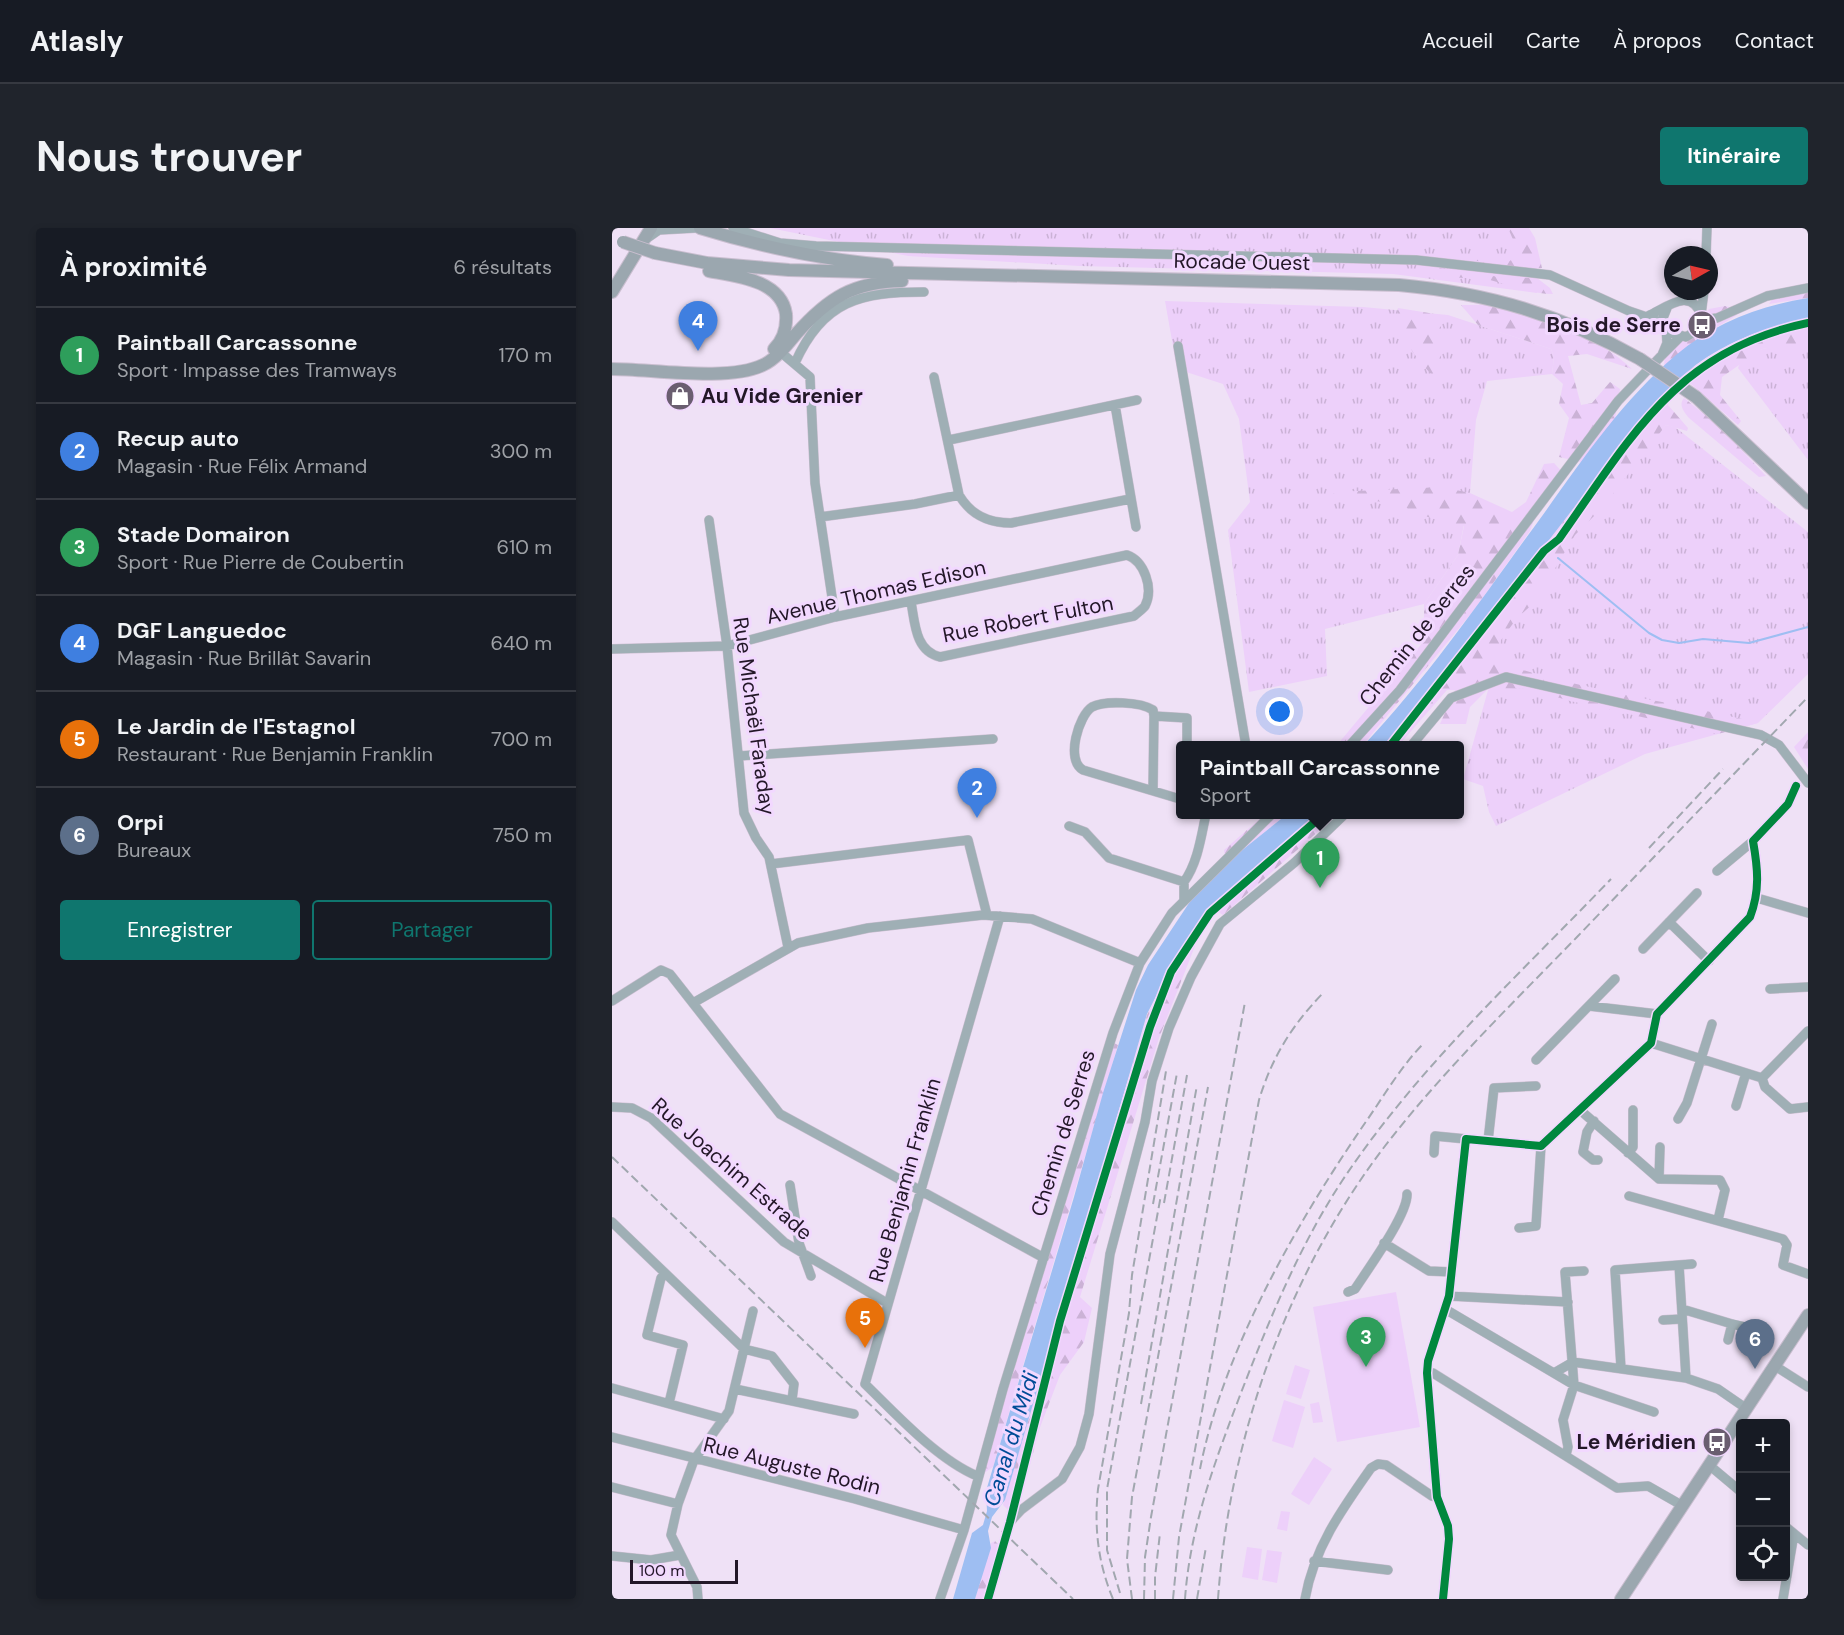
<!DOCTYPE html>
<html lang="fr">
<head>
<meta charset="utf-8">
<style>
	:root { --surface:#171b24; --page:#20242c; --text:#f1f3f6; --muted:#9ea1a6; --line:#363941; --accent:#0f766e }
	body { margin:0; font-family:"DM Sans",sans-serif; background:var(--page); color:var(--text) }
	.controls { position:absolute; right:18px; bottom:18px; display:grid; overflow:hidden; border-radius:6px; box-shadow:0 3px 9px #0003 }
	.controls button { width:54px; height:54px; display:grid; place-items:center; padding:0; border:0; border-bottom:2px solid var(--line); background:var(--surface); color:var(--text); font:30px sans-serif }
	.compass { position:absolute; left:1052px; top:18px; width:54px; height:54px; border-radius:50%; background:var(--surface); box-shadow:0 3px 9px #0003; rotate:82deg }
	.scale { position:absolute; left:18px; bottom:15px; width:108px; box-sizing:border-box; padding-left:6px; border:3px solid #231728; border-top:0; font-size:16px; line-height:21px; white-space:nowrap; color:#231728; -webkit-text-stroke:4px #f2d8ff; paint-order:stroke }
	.you { position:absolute; left:668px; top:484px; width:21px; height:21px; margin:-15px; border:4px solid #fff; border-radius:50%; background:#1a73e8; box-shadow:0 0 0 9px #1a73e833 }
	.badge { display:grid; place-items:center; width:39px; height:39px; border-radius:50%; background:var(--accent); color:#fff; font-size:20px; font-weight:700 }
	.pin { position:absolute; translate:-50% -50px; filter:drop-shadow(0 2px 3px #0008) }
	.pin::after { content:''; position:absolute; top:32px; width:21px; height:18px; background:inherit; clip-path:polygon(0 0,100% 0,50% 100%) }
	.popup { position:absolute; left:564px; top:513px; width:288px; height:78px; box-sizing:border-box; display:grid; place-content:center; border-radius:6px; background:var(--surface); filter:drop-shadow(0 2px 4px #0005); font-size:20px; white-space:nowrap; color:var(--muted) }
	.popup b { font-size:22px; color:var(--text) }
	.popup::after { content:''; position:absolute; left:50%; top:100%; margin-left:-12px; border:12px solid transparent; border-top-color:var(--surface) }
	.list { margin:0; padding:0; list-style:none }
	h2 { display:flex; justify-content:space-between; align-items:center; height:78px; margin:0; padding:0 24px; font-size:26px }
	h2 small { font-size:20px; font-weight:400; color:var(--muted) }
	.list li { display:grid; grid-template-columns:39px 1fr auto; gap:18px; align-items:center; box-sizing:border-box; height:96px; padding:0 24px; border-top:2px solid var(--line) }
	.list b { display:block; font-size:22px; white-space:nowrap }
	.list p { margin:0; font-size:20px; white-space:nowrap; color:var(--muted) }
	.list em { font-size:20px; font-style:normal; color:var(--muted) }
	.actions { display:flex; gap:12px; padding:18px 24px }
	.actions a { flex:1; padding:14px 0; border:2px solid var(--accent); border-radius:6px; text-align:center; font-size:21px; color:var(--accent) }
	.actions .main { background:var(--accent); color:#fff }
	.icon { flex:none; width:33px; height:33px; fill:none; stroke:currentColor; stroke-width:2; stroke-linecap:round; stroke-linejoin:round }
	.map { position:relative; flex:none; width:1196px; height:1371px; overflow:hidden; border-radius:6px }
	header { display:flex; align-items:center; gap:36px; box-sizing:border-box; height:84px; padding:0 30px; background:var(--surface); border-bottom:2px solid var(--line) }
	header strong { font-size:28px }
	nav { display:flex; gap:33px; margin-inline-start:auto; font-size:21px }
	.intro { display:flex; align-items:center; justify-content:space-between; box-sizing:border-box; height:144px; padding:0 36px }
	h1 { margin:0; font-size:42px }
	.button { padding:15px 27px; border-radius:6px; background:var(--accent); color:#fff; font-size:21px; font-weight:700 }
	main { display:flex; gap:36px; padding:0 36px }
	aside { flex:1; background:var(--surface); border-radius:6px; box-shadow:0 3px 9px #0003 }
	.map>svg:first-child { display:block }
	.grass { fill:url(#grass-tufts) }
	.forest { fill:url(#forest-firs) }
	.green { fill:#edd0fa }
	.water { fill:#9ebef2 }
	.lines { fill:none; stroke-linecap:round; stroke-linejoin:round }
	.stream { stroke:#9ebef2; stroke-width:2 }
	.minor-casing { stroke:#c9becf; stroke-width:10 }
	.major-casing { stroke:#c9becf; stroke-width:14 }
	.minor { stroke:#9fafb5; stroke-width:9 }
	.major { stroke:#9ba7af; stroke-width:12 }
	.rail { stroke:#a1a7af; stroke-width:2; stroke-dasharray:9 4.5; stroke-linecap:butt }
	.major-bridge-casing { stroke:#c9becf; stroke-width:14; stroke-linecap:butt }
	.major-bridge { stroke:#9ba7af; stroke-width:12 }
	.cycleway-casing { stroke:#f2d8ff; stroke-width:11 }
	.cycleway { stroke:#00873e; stroke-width:8 }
	.labels { text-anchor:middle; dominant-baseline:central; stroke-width:6; stroke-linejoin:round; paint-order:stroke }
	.street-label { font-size:21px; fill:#231728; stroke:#f2d8ff }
	.poi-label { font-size:21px; font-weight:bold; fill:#231728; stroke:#f2d8ff; text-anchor:end }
	.water-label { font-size:22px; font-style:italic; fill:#004c97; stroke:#f2d8ff }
</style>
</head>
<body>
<header>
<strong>Atlasly</strong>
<nav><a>Accueil</a><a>Carte</a><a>À propos</a><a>Contact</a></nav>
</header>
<div class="intro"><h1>Nous trouver</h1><a class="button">Itinéraire</a></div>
<main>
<aside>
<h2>À proximité<small>6 résultats</small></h2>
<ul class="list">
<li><span class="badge" style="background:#2e9e5b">1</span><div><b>Paintball Carcassonne</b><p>Sport · Impasse des Tramways</p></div><em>170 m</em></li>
<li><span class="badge" style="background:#3f7fe0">2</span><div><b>Recup auto</b><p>Magasin · Rue Félix Armand</p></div><em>300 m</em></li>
<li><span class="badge" style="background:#2e9e5b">3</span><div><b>Stade Domairon</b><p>Sport · Rue Pierre de Coubertin</p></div><em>610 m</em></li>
<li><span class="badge" style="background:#3f7fe0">4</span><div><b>DGF Languedoc</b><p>Magasin · Rue Brillât Savarin</p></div><em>640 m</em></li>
<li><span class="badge" style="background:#e8710a">5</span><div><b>Le Jardin de l'Estagnol</b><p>Restaurant · Rue Benjamin Franklin</p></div><em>700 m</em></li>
<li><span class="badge" style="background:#5c6f8a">6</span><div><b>Orpi</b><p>Bureaux</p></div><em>750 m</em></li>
</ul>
<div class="actions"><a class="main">Enregistrer</a><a>Partager</a></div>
</aside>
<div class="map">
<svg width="1196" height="1371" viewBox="0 0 1196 1371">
	<defs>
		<pattern id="grass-tufts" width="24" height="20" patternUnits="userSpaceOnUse" patternTransform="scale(1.5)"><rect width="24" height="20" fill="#edd0fa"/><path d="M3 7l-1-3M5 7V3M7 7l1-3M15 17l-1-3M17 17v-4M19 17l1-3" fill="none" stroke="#cbb2d6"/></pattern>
		<pattern id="forest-firs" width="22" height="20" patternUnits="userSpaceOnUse" patternTransform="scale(1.5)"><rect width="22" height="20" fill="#edd0fa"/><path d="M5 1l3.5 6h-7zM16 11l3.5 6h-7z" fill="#cbb2d6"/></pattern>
	</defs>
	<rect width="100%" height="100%" fill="#efe1f6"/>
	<!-- grass -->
	<path class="grass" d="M158,0h750l17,37v28l-144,-19 -313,-8 -172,-10z
		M553,73l198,6 85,8 103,34 3,8 -2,17 -65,7 -11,39 -6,73 -12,62 -34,49 -99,25 2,47 -78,16 -21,-162 22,-28 -11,-83 -16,-35 -46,-15z
		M1196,109v123l-70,-92 2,-5 19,-13z
		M1054,197l9,2 133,105v142l-50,49 -113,31 -149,72 -7,-14 -6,-26 -20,-7 27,-96 -4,-29 86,-116z"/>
	<!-- forest -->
	<path class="forest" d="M896,0h21l6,10 7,30c-32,4 -58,-10 -89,-9l3,-3 54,5 8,-10z
		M815,38l72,11 38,1 13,10 3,6c-22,0 -42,-9 -63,-14 -19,-4 -49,2 -63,-14z
		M1196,62v8l-39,6 6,-9z
		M849,77c11,0 22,-1 33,1 42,6 108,33 138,63l-45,-15 -19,2 13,49 11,-2 18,-21 10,7 -5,30 -34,43 -22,-5 10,-39 -10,-14 4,-20 -11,-10 2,-17 -3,-8 -73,-24z
		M1113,78l9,2 3,7 -36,22 -37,29 1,-11 15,-14 9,-3 20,-29z
		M786,80l31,5 12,14v55c-19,-13 -47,-51 -43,-74z
		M1196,90v24l-46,7 -40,28 -2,18 21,26 -3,4 -53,-46v-6c38,-28 78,-44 123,-55z
		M1052,166l5,4 -1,7 20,23 -1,3 -21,-6 -64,83 -27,27 -40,67 -18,16 -16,22 -3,22c84,29 174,39 260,61l-40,11 -148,-33 -40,-12 -41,-1 -19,19 -4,17h-26l15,-34h-8l-48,55 -14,1 121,-150 150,-195z
		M1072,170l34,27 48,51 -7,1 -70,-59c-5,-6 -11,-13 -5,-20z
		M942,235l10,11 -25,32 -9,25 -56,79 -111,135h-26l87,-104v-37l34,-49 6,-29 -36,-9 -30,-13 -53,-7 -21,8 11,-13 107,-5 28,6 42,19 14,-10 18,-38z
		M1196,504v37l-14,-22z
		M652,587h22l-60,48 -2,-13z
		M705,587h20l-114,100 -6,-4 -2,-8z
		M574,713l9,5 -36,92 -79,259 12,11 -8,34 -24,33 -21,55 -18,70 -12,11 -6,-6 144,-490z
		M502,815l4,2 -125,422 -12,8z
		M383,1313l5,5 -18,53h-7l16,-56z"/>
	<!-- green -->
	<path class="green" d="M784,1064l24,135 -83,15 -24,-135z
		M683,1137l15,5 -9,29 -15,-5z
		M672,1172l21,7 -12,41 -21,-7z
		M707,1174l4,20 -10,1 -3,-19z
		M702,1229l18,12 -23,36 -18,-11z
		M669,1283l9,1 -3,19 -10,-2z
		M635,1319l15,2 -4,31 -16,-3z
		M655,1322l15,2 -5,31 -15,-3z"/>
	<!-- water -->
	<path class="water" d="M1196,70v20c-43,10 -88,25 -122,55 -10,9 -19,19 -30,28l-150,195 -121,149 -22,1c68,-72 124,-155 182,-234 39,-55 79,-113 131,-157 38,-32 84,-49 132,-57z
		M674,587h31l-105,91 -33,45 -32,63 -142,486 -13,17 -4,14 3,17 -16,51h-22l19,-66 11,-8 4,-14 -1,-20 88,-294 29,-104 33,-103 12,-25 47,-71 31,-31z"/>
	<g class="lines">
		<!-- stream -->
		<path class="stream" d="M946,330l91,75 13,7 17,3 24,-4 46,4 59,-16"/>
		<!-- minor casing -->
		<g class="minor-casing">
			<path id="minor" d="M121,0l47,15 36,3 600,14 134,15 79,36 35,12
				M34,11l13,-9 37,-2
				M1094,27l1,-27
				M1075,72l8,-9
				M1089,87l3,-24
				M1036,88c18,-8 43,-30 53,-1l-5,16 -10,6 -16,-5 -7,-14 4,-10
				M1089,92l16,-2 50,-22 41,-8
				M1054,100l1,15 -5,12 18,-18
				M566,118l68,400
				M171,121l1,6 26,22 5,106 20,134
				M183,135c28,-63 66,-71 129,-71
				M322,149l25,118c12,20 29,28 52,28l119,-24
				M503,177l21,122
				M337,212l188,-40
				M208,289l95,-13 44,-9
				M97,292l18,126 17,167 12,25 13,19 19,90
				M0,421l115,-3 108,-29 292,-62c17,6 27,33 18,51 -2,3 -8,7 -11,10l-194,41c-25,-6 -25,-34 -29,-55
				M542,488l-1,-6c-12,-8 -48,-10 -61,-3 -13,8 -27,53 -9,63l97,29
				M737,518l51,-56 218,-289 44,-46
				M799,518l40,-48 55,-21 255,58 18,10 29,38
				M127,528l254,-17
				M541,561l1,-73 33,2v28
				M457,598l16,6 24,26 75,24v17
				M159,636l197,-24 19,75
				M1105,643l36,-30
				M572,654c14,-20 17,-45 22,-68
				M1145,670l51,15
				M1057,694l40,39
				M1031,721l54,-56
				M1158,761l38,-2
				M0,773l49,-31 9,4 110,140 264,144
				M81,775l105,-60 70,-15 115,-13 49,4 108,44
				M977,778l68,8
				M1039,815l111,35 46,-47
				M924,832l79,-81
				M1150,850l3,9 25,22 18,-2
				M1124,878l10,-33
				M0,879l20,1 19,10 133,124 103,61
				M968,882l79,69 61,1 5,10 -7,30
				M1066,891l9,-16 25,-79
				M982,893l-7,11 -4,20 10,8h5
				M876,913l6,-53 42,-2
				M822,925l1,-17 31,3
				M1016,925l5,-6v-37
				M1047,951l1,-32
				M178,957l9,58 12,33
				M1017,968l154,43 4,6 -4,20 25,9
				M0,994l132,127 28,7 22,28 -2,16
				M907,1000l17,-2 5,-80
				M772,1015l45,28 23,1
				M1067,1037l13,-1
				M53,1045l-4,5 -14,57 36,10 -14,58
				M736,1064l7,-3c13,-20 53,-75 52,-95
				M837,1068l119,6
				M833,1081l129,76 80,27
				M1070,1081l50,15 -4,16
				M1051,1092l19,-1
				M1120,1096l13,3
				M1163,1138l33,21
				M1009,1140l-6,-98 64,-5 7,113
				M815,1145h6l184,115 31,-2 35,20
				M942,1145l19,-11 113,16 32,11 29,20
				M0,1160l112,31
				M123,1161l119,25
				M0,1209l243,62 109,31
				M954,1227l2,-8 -5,-27 11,-35 -9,-113 19,-1
				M1097,1237l31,26
				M365,1248c-40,-17 -80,-61 -112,-92l135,-468
				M0,1259l66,17
				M1174,1299l22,18
				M0,1328l39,4 29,-5
				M702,1333l74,9
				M86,1371l-1,-12 -26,-52 7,-31 16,-44 35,-49 24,-100
				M328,1371l24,-69 39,-141 110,-356 27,-70 32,-50 100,-99
				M376,1371l22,-77 11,-12 41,-31 18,-32 9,-33 21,-160 35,-132 7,-41 17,-53 22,-51 29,-53 74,-61 51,-49
				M693,1371c9,-51 37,-90 66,-131l7,-4 8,1 46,31 5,1
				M831,1371l6,-60 -1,-13 -11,-29 -10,-124 1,-12 21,-65 17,-157 75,7 110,-103 6,-29 93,-97c10,-26 8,-48 3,-76l35,-37 8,-18
				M1171,1371l11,-65"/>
		</g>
		<!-- major casing -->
		<g class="major-casing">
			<path id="major" d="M88,0c62,19 123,32 187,37
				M43,25l52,10 82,7 610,15c89,8 163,30 241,74
				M97,43c27,5 72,9 77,43 1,14 -2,25 -12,35
				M0,64l39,-64
				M0,141c39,0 116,13 151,-4 13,-6 24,-20 33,-31 32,-36 57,-52 106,-53
				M1084,169l112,106
				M1009,1371l187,-284"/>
		</g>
		<!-- minor -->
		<use href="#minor" class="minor"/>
		<!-- major -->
		<use href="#major" class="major"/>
		<!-- rail -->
		<path class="rail" d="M1037,620l74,-79
			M0,929l461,442
			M552,975l23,-128
			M541,976l24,-131
			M529,1176l56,-319
			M588,1241c23,-118 97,-247 165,-346 19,-27 36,-57 59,-80
			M508,1365l-13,-43v-61l54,-294
			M501,1371c-15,-36 -19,-71 -15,-110l31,-176 3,-38 34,-204
			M520,1371l-5,-40 5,-62 76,-410
			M532,1371l1,-42 6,-40 94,-515
			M543,1371v-22l5,-44
			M561,1371l6,-62 80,-437c13,-43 33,-75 65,-108
			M573,1371c5,-71 29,-135 54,-201 29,-75 59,-150 103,-217 75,-113 176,-205 269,-302
			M585,1371l9,-52
			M606,1371c11,-160 69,-325 167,-453 58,-75 126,-141 192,-209 77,-80 154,-160 231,-240"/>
		<!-- major-bridge casing -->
		<g class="major-bridge-casing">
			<path id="major-bridge" d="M11,14l32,11
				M1028,131l56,38"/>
		</g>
		<!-- major-bridge -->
		<use href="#major-bridge" class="major-bridge"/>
		<!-- cycleway casing -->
		<g class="cycleway-casing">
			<path id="cycleway" d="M778,518l154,-195 15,-12c72,-102 118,-189 249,-216
				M376,1371l22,-77 50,-201 90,-294 21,-55 39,-59 114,-99
				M831,1371l6,-60 -1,-13 -11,-29 -10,-124 1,-12 21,-65 17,-157 75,7 110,-103 6,-29 93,-97c10,-26 8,-48 3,-76l35,-37 8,-18"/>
		</g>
		<!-- cycleway -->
		<use href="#cycleway" class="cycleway"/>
	</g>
	<!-- icons -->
	<defs>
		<g id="bus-disc" transform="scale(1.5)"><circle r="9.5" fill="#6a5e70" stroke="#f2d8ff"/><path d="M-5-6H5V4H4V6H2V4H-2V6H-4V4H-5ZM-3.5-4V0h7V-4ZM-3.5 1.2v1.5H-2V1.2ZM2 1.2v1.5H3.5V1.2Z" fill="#fff"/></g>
		<g id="shop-disc" transform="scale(1.5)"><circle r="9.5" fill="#6a5e70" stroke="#f2d8ff"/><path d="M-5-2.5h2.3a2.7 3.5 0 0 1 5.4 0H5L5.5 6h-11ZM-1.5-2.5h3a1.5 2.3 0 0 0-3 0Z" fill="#fff"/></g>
	</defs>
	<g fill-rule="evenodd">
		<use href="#bus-disc" x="1090" y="97"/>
		<use href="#shop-disc" x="68" y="168"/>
		<use href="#bus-disc" x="1105" y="1214"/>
	</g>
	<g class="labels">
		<!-- street labels -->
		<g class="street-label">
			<text transform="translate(630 34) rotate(1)">Rocade Ouest</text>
			<text transform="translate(264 364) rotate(-13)">Avenue Thomas Edison</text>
			<text transform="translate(416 391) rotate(-11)">Rue Robert Fulton</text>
			<text transform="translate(805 407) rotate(-52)">Chemin de Serres</text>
			<text transform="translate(142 488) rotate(82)">Rue Michaël Faraday</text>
			<text transform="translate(451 905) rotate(-73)">Chemin de Serres</text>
			<text transform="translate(120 941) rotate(41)">Rue Joachim Estrade</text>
			<text transform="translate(293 952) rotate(-74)">Rue Benjamin Franklin</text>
			<text transform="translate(180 1238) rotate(14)">Rue Auguste Rodin</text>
		</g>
		<!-- poi labels -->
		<g class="poi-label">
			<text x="1069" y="97">Bois de Serre</text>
			<text x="89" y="168" text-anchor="start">Au Vide Grenier</text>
			<text x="1084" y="1214">Le Méridien</text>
		</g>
		<!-- water labels -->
		<g class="water-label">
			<text transform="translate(399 1211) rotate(-73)">Canal du Midi</text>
		</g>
	</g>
</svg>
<div class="controls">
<button>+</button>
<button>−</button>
<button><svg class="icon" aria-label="locate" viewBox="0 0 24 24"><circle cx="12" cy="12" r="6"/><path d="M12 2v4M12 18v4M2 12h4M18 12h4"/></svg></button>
</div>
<svg class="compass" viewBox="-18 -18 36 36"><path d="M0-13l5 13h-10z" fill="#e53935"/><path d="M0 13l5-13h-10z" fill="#9ea1a6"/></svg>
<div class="scale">100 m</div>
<div class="you"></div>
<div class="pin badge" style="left:708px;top:660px;background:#2e9e5b">1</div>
<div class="popup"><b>Paintball Carcassonne</b>Sport</div>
<div class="pin badge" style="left:365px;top:590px;background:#3f7fe0">2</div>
<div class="pin badge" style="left:754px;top:1139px;background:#2e9e5b">3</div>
<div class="pin badge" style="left:86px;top:123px;background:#3f7fe0">4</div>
<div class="pin badge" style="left:253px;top:1120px;background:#e8710a">5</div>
<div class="pin badge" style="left:1143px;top:1141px;background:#5c6f8a">6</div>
</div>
</main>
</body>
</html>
